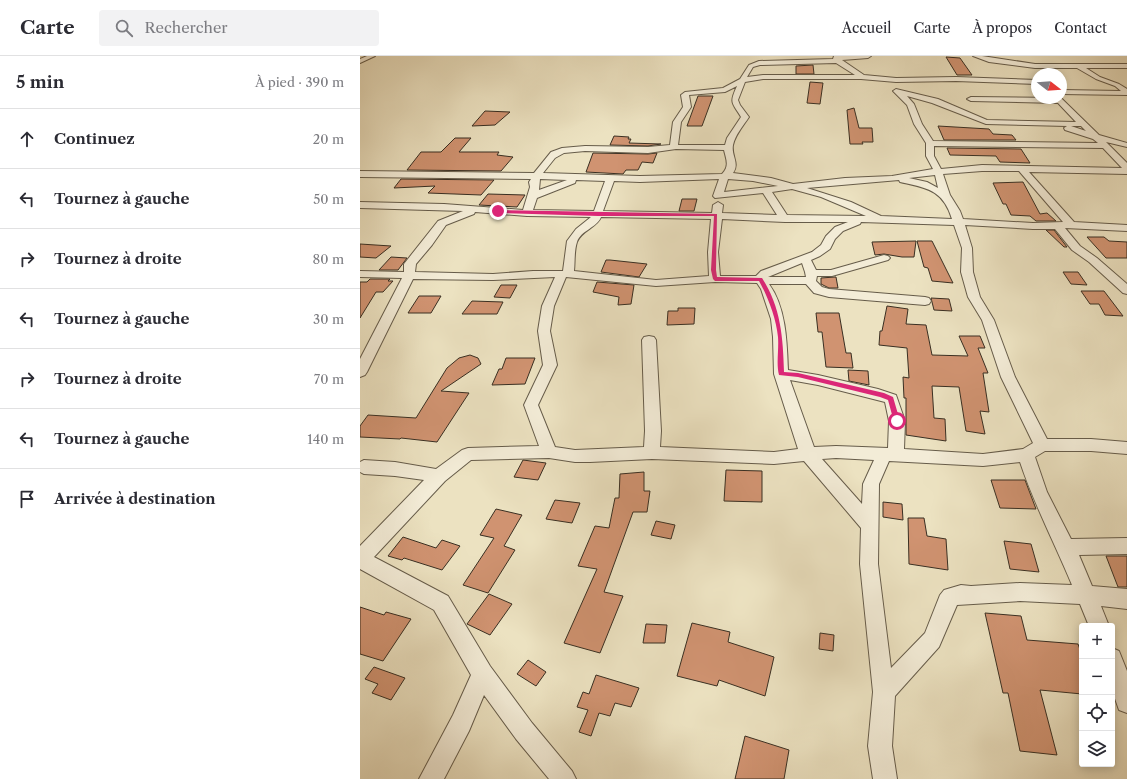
<!DOCTYPE html>
<html lang="fr">
<head>
<meta charset="utf-8">
<style>
	:root { --surface:#fff; --page:#f2f2f3; --text:#2b2b33; --muted:#7c7c81; --line:#e1e1e2 }
	body { margin:0; font-family:"Libre Caslon Text",serif; background:var(--page); color:var(--text) }
	.controls { position:absolute; right:12px; bottom:12px; display:grid; overflow:hidden; border-radius:4px; box-shadow:0 2px 10px #0003 }
	.controls button { width:36px; height:36px; display:grid; place-items:center; padding:0; border:0; border-bottom:1px solid var(--line); background:var(--surface); color:var(--text); font:20px sans-serif }
	.compass { position:absolute; left:671px; top:12px; width:36px; height:36px; border-radius:50%; background:var(--surface); box-shadow:0 2px 10px #0003; rotate:107deg }
	.stop { position:absolute; width:12px; height:12px; margin:-9px; border:3px solid #db2777; border-radius:50%; background:#fff }
	.stop.end { background:#db2777; border-color:#fff; box-shadow:0 1px 4px #0008 }
	.list { margin:0; padding:0; list-style:none }
	h2 { display:flex; justify-content:space-between; align-items:center; height:52px; margin:0; padding:0 16px; font-size:17px }
	h2 small { font-size:13px; font-weight:400; color:var(--muted) }
	.list li { display:grid; grid-template-columns:26px 1fr auto; gap:12px; align-items:center; box-sizing:border-box; height:60px; padding:0 16px; border-top:1px solid var(--line) }
	.list b { display:block; font-size:15px; white-space:nowrap }
	.list em { font-size:13px; font-style:normal; color:var(--muted) }
	.icon { flex:none; width:22px; height:22px; fill:none; stroke:currentColor; stroke-width:2; stroke-linecap:round; stroke-linejoin:round }
	.map { position:relative; flex:none; width:767px; height:723px; overflow:hidden }
	header { display:flex; align-items:center; gap:24px; box-sizing:border-box; height:56px; padding:0 20px; background:var(--surface); border-bottom:1px solid var(--line) }
	header strong { font-size:19px }
	nav { display:flex; gap:22px; margin-inline-start:auto; font-size:14px }
	.search { width:280px; height:36px; background:var(--page); display:flex; align-items:center; gap:10px; box-sizing:border-box; padding:0 14px; border-radius:4px; color:var(--muted); font-size:15px }
	main { display:flex }
	aside { flex:1; background:var(--surface) }
	.map>svg:first-child { display:block }
	.building { fill:#d09371; stroke:#392f22 }
	.lines { fill:none; stroke-linecap:round; stroke-linejoin:round }
	.minor-casing { stroke:#665c4a; stroke-width:2 }
	.minor { fill:#f3ecd7; fill-rule:evenodd }
	.route { fill:#db2777 }
</style>
</head>
<body>
<header>
<strong>Carte</strong>
<div class="search"><svg class="icon" aria-label="search" viewBox="0 0 24 24"><circle cx="10" cy="10" r="6"/><path d="M15 15l6 6"/></svg>Rechercher</div>
<nav><a>Accueil</a><a>Carte</a><a>À propos</a><a>Contact</a></nav>
</header>
<main>
<aside>
<h2>5 min<small>À pied · 390 m</small></h2>
<ul class="list">
<li><svg class="icon" aria-label="ahead" viewBox="0 0 24 24"><path d="M12 20V5M6 11l6-6 6 6"/></svg><div><b>Continuez</b></div><em>20 m</em></li>
<li><svg class="icon" aria-label="left" viewBox="0 0 24 24"><path d="M17 20v-9H6M10 6l-5 5 5 5"/></svg><div><b>Tournez à gauche</b></div><em>50 m</em></li>
<li><svg class="icon" aria-label="right" viewBox="0 0 24 24"><path d="M7 20v-9h11M14 6l5 5-5 5"/></svg><div><b>Tournez à droite</b></div><em>80 m</em></li>
<li><svg class="icon" aria-label="left" viewBox="0 0 24 24"><path d="M17 20v-9H6M10 6l-5 5 5 5"/></svg><div><b>Tournez à gauche</b></div><em>30 m</em></li>
<li><svg class="icon" aria-label="right" viewBox="0 0 24 24"><path d="M7 20v-9h11M14 6l5 5-5 5"/></svg><div><b>Tournez à droite</b></div><em>70 m</em></li>
<li><svg class="icon" aria-label="left" viewBox="0 0 24 24"><path d="M17 20v-9H6M10 6l-5 5 5 5"/></svg><div><b>Tournez à gauche</b></div><em>140 m</em></li>
<li><svg class="icon" aria-label="arrive" viewBox="0 0 24 24"><path d="M6 21V4h12l-3 4 3 4H6"/></svg><div><b>Arrivée à destination</b></div></li>
</ul>
</aside>
<div class="map">
<svg width="767" height="723" viewBox="0 0 767 723">
	<rect width="100%" height="100%" fill="#ece2c1"/>
	<filter id="stains"><feTurbulence type="fractalNoise" baseFrequency=".005" numOctaves="4"/><feColorMatrix values="0 0 0 0 .2 0 0 0 0 .09 0 0 0 0 .02 0 0 0 .5 -.17"/></filter>
	<radialGradient id="worn" r=".72"><stop offset=".6" stop-color="#630" stop-opacity="0"/><stop offset="1" stop-color="#630" stop-opacity=".3"/></radialGradient>
	<!-- building -->
	<path class="building" d="M586,1l14,1 12,17h-15z
		M453,9l1,9h-18v-8z
		M450,26l13,1 -3,21 -13,-1z
		M338,40h15l-11,30h-15z
		M494,52l5,20h13l1,14h-11l1,2h-13l-3,-34z
		M125,55l25,1 -15,13 -23,1z
		M578,70l51,3 4,5 19,1 4,5h-72z
		M254,80l15,1 -1,2h3l-2,4 32,1 -13,2 -38,-1z
		M95,82h16l-12,14h40l-2,3 16,2 -12,14 -94,-1 14,-18h20z
		M587,92l74,1 9,14 -30,-1 -4,-6 -46,-1z
		M233,97l55,1 9,-1 -4,10 -11,-1 -4,8h-12l-3,4 -37,-2z
		M41,123l93,1 -13,15 -53,-2 7,-7 -41,2z
		M663,126l17,32 7,-1 9,8h-20l-6,-5 -19,-1 -5,-11h-3l-10,-21z
		M128,138l37,1 -8,12 -38,-2z
		M322,143h15l-3,12h-15z
		M686,174h8l13,17h-3z
		M727,181h17l5,4 18,1v16h-21z
		M556,185l-2,16h-12l-18,-3 -9,1 -3,-13z
		M557,185h15l21,42 -21,-2 -4,-13 -4,-1z
		M0,188l31,2 -15,12 -16,-1z
		M31,201l16,1 -9,12h-19z
		M246,204h4l37,4 -8,13 -38,-5z
		M703,216h15l9,13 -16,-1z
		M475,221h1l2,11h-9l-8,-4v-6z
		M10,223h20l-2,2h5l-10,11h-7l-16,26v-36h7z
		M237,226l37,3 -3,19 -13,1 1,-8 -26,-5z
		M141,229h16l-7,13 -16,-1z
		M721,235h23l19,25 -18,-1 -6,-11h-9z
		M59,240h22l-10,17h-23z
		M571,242l18,1 3,12 -18,-1z
		M112,245l31,1 -6,12h-35z
		M527,250l21,3 -2,15 20,1 6,30 36,1 -9,-20h21l5,12h-7l10,25h-5l6,39 -9,-1 5,23 -19,-3 -7,-44 -27,-1 2,32 11,1 1,22 -40,-6v-37h-2l-1,-21 6,1 -2,-30 -28,-3 1,-14h2z
		M318,252h17l-1,16 -27,1 1,-14h10z
		M456,257h23l7,40h5l2,15 -27,-1 -4,-35h-4z
		M110,299l8,3 3,6 -40,27 28,2 -32,49 -36,-4 -1,1 -40,-2v-11l8,-11 48,3 31,-50 12,-10z
		M146,302h29l-10,26 -33,1 7,-16h3z
		M488,314l20,1 1,14 -20,-4z
		M163,404l23,3 -8,17 -24,-3z
		M366,414l36,1v31l-38,-1z
		M284,416v19h6l-3,21h-14l-29,80 19,4 -23,57 -36,-10 33,-74 -19,-3 17,-40 14,2 6,-30h4l1,-24z
		M631,424h34l11,29 -36,-1z
		M195,444l25,3 -8,20 -26,-4z
		M523,446l19,2 1,16 -20,-3z
		M136,453l26,6 -18,31 11,4 -27,43 -25,-8 31,-47 -14,-3z
		M548,462h16l3,18 19,3 2,31 -39,-6z
		M296,465l19,4 -4,14 -20,-4z
		M43,481l33,11 6,-8 18,6 -18,24 -38,-12 -2,2 -14,-4z
		M644,485l27,3 8,28 -29,-3z
		M746,500h21v31h-9z
		M129,538l23,10 -22,31 -23,-11z
		M0,551l24,8 2,-3 25,7 -28,42 -23,-7z
		M625,557l36,3 6,24 51,4 4,11v39l-42,-4 17,65 -37,-4 -12,-58h-5z
		M332,567l38,9 -2,10 46,15 -9,39 -46,-16 -2,6 -40,-10z
		M286,568l21,1 -2,18h-22z
		M460,577l14,2 -1,16 -14,-2z
		M168,604l18,12 -10,14 -19,-12z
		M14,611l31,11 -14,22 -19,-7 6,-9 -13,-5z
		M236,619l43,13 -8,19 -16,-4 -5,13 -11,-3 -8,23 -12,-4 9,-22 -11,-3 6,-15 6,2z
		M385,680l44,14 -5,29h-49z"/>
	<g class="lines">
		<!-- minor casing -->
		<g class="minor-casing">
			<path id="minor" d="M7,0h8l-15,7v-4z
				M474,0h37l-3,2 -26,2 22,15 32,3 60,-1 81,3v4l-81,-3 -60,1 -35,-3h-98l-18,3 -7,18 2,5 9,12c-6,9 -14,18 -16,28 -2,11 7,18 0,28l38,5 22,6 52,-6 47,-2 41,-7 -7,-13v-13l-12,-19 -7,-19 -14,-14 3,-2 42,10 49,21 89,2 -18,-19 -87,-2 -4,-2 4,-2 90,1 38,37 28,8v4l-21,-5 21,21v11l-98,-2 45,50 53,3v6l-62,-3 15,18 17,12 30,26v10l-4,-1 -34,-31 -17,-12 -17,-21h-22l-68,-4 7,23 1,24 7,25 14,23 21,57 32,62h44l36,3v12l-36,-3h-46l-10,6 12,35 24,47 56,-1v16l-48,1 13,31 35,3v20l-26,-3 8,20h-20l-9,-22 -60,-3 -63,4 -18,42 -44,49 -3,50 5,33h-24l-5,-33 5,-54 -13,-128 1,-36 -57,-67 -30,3 -122,-5 -62,3h-15l-26,-4 -78,2 -26,21 -71,76 74,39 42,70 42,57 40,48 4,8h-27l-33,-40 -32,-44 -15,36 -25,48h-25l34,-64 18,-40 -37,-65 -74,-41v-23l64,-66 -29,-4 -31,-2 -4,-2v-10l4,-2 31,2 41,7 26,-19 6,-2 71,-2 -15,-41 19,-40 -5,-34 4,-25 13,-29 -62,3 -80,-1 -46,93 -2,3 -5,2v-18l42,-81 -42,-1v-6l44,1v-8l34,-43 25,-10 -103,-3v-6l84,2 79,6 7,-23 -1,-5 2,-3 -171,-2v-6l174,2 17,-21 11,-4 23,-2 63,1 22,-2 3,-23 10,-15 -2,-12 4,-3 38,-4 17,-9 9,-14 10,-4 74,-2zM476,7l19,12h-92l-16,2 6,-10 7,-2zM377,30c-8,18 -5,16 4,31l-14,21 -2,7h-47l3,-23 10,-15 -2,-12 36,-3zM547,40l25,7 54,21 81,2 -3,2 1,2 28,9 5,4 -165,-2 -11,-17 -8,-20zM710,70h11l5,5 -15,-5zM574,90l169,2 19,20 -140,-3 -41,4 -7,-13zM316,93l48,1c2,9 6,16 -2,24l-82,2 -97,-3 12,-15 9,-5 21,-2 63,2zM622,115h37l44,51 -30,1 -70,-4 -3,-8 -10,-16 -7,-21zM575,119l3,13 -11,-6 -18,-4zM180,123l27,1 -28,10zM359,123l-6,17 2,2 48,-5 14,22 -55,-2 1,-8 -5,-3 -5,3 -1,8 -109,-2 11,-30 26,1zM368,123l25,2 25,5 -54,6zM216,124l29,1 -11,30 -61,-1 4,-12 38,-15zM539,124l1,2c26,6 43,7 52,37l-71,-3 -30,-14 -44,-14zM432,133l29,8 45,19 -79,-1 -15,-23zM115,156l52,4 64,1 -15,12 -9,12 -4,30h-30l-40,3 -78,-2 1,-8 16,-19 14,-20 28,-11zM241,161l110,2 -3,33 1,24 -53,4 -82,-9c1,-9 0,-20 3,-29 4,-12 20,-14 24,-25zM362,163l63,3h63l-13,5 -9,9 -5,9 -9,7 -51,19 -5,5h-36l-2,-24zM501,166l93,3 8,23 -1,24 7,25 14,23 19,57 32,66 -10,6 -40,5 -79,-5 1,-28 -9,-26 -18,-6 -60,-14 -30,-5c-1,-28 -2,-63 -19,-86h37l8,9 15,4 96,8 4,-1 2,-3 -2,-3 -4,-1 -96,-8 -7,-2 -6,-6 1,-5h15l56,-16 2,-2 -2,-2 -4,-1 -53,15h-15l-5,-10 9,-4 10,-7 5,-10 8,-8 17,-7zM442,207l3,9 1,5h-38zM206,221l90,9 59,-4 42,1 4,6 10,30 2,18 1,37 24,75 -24,3 -114,-5 1,-16 -5,-91 -2,-3 -5,-1 -5,1 -2,3 3,91 -1,16 -69,3 -20,-3 -17,-42 19,-40 -7,-34 4,-25zM430,324l28,5 67,17 4,19 -1,27 -52,-2 -22,1zM476,402l38,2 -11,24 -1,20 -40,-45zM529,405l94,5 37,-4c14,42 35,82 52,123l-52,-2 -49,3 -10,-1 -17,5 -4,5 -15,38 -34,35 -13,-104 1,-80z
				M613,0h9l53,8h92v4h-41l14,9 19,7 8,5v6l-66,-1v-4l60,1 -6,-5 -19,-7 -19,-11h-42l-46,-6z
				M752,592l7,3 8,20v42l-8,-3 -7,-20z"/>
		</g>
		<!-- minor -->
		<use href="#minor" class="minor"/>
	</g>
	<!-- route -->
	<path class="route" d="M137,154l220,4 -1,56 1,7 45,1c19,29 21,60 22,94l14,1 86,20 9,4 7,24 -1,1h-5l-6,-22 -8,-3 -82,-20 -19,-2c-3,-11 0,-25 -1,-38 -2,-19 -10,-40 -19,-56h-44l-2,-2 -2,-9 3,-54h-116l-100,-3z"/>
	<rect width="100%" height="100%" filter="url(#stains)"/>
	<rect width="100%" height="100%" fill="url(#worn)"/>
</svg>
<div class="controls">
<button>+</button>
<button>−</button>
<button><svg class="icon" aria-label="locate" viewBox="0 0 24 24"><circle cx="12" cy="12" r="6"/><path d="M12 2v4M12 18v4M2 12h4M18 12h4"/></svg></button>
<button><svg class="icon" aria-label="layers" viewBox="0 0 24 24"><path d="M12 4l9 5-9 5-9-5zM3 14l9 5 9-5"/></svg></button>
</div>
<svg class="compass" viewBox="-18 -18 36 36"><path d="M0-13l5 13h-10z" fill="#e53935"/><path d="M0 13l5-13h-10z" fill="#7c7c81"/></svg>
<div class="stop" style="left:537px;top:365px"></div>
<div class="stop end" style="left:138px;top:155px"></div>
</div>
</main>
</body>
</html>
